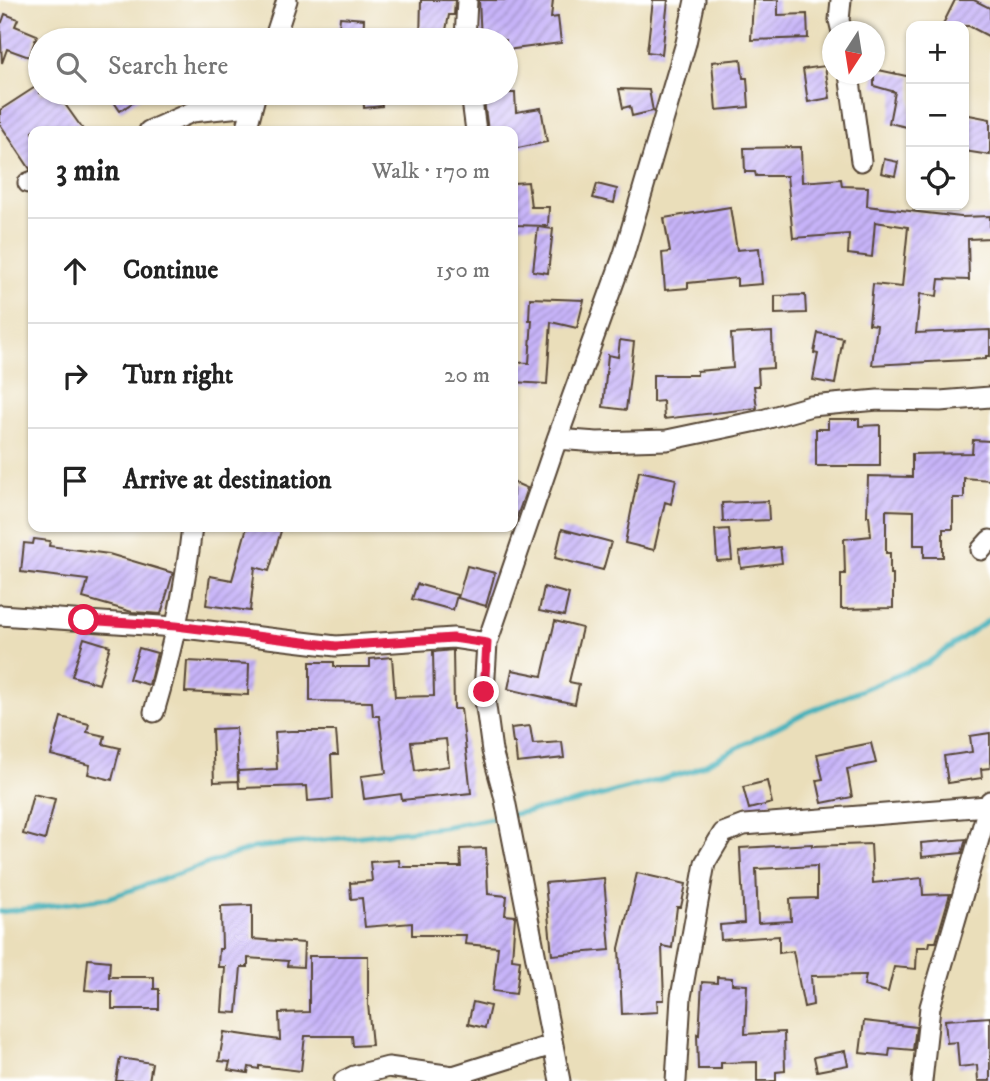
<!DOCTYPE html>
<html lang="en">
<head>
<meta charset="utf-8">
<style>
	:root { --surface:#fff; --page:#f2f2f2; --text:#222; --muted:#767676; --line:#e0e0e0 }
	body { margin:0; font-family:"IM FELL DW Pica",serif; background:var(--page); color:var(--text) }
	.controls { position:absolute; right:21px; top:21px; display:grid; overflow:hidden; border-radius:14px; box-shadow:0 2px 5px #0004 }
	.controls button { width:63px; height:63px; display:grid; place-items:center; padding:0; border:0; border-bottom:2px solid var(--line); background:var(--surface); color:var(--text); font:35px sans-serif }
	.compass { position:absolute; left:822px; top:21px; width:63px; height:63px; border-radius:50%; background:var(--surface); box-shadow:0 2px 5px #0004; rotate:192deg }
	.stop { position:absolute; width:21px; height:21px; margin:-16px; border:5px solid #e11d48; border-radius:50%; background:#fff }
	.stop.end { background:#e11d48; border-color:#fff; box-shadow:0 2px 7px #0008 }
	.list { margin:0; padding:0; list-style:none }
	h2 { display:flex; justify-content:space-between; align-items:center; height:91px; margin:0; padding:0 28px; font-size:30px }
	h2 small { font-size:23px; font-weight:400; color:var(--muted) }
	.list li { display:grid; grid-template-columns:46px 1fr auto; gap:21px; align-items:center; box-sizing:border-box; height:105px; padding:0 28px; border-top:2px solid var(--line) }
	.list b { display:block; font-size:26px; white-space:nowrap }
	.list em { font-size:23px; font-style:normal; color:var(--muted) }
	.icon { flex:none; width:38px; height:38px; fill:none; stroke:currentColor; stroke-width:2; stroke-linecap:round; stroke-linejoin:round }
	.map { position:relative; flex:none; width:990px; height:1081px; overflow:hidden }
	.search { position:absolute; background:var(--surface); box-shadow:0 2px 5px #0004; left:28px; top:28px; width:490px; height:77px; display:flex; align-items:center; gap:18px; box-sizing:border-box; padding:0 24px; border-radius:38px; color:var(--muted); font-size:26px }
	.panel { position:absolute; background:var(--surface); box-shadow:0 2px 5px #0004; left:28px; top:126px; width:490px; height:406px; border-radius:14px }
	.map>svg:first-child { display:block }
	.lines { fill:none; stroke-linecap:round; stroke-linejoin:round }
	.stream { stroke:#40b0ba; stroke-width:5 }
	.building { fill:url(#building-hatch); fill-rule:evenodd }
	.minor-casing { stroke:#554535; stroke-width:23 }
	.minor { stroke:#fff; stroke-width:19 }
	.route { stroke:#e11d48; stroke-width:9 }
</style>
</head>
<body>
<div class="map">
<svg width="990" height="1081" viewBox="0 0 990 1081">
	<defs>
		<pattern id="building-hatch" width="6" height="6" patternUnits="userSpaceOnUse" patternTransform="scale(1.75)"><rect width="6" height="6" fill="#c7b4f9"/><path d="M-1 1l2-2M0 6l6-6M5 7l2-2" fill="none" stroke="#a393c9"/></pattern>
	</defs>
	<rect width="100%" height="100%" fill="#fff"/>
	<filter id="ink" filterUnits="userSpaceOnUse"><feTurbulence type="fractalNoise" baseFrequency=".0143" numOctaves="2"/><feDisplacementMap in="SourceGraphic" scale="14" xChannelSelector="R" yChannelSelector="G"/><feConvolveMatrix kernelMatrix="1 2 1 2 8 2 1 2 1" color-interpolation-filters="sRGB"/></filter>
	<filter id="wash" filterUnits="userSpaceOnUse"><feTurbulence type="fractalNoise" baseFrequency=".00686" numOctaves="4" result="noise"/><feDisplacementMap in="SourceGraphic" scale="28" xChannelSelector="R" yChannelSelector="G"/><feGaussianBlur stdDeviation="1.57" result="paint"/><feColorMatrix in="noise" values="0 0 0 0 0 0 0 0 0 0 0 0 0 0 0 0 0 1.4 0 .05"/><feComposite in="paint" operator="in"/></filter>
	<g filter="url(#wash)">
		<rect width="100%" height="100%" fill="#eadeba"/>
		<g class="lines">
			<!-- stream -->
			<path class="stream" d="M0,912l108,-14 145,-50 190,-21 126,-23 123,-33 111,-57 124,-51 63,-44"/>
		</g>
		<g id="blocks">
			<!-- building -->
			<path class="building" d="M421,0h34l-1,15h-5l-5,25h-24z
				M479,0h74l-2,18 7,-1 3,26 -55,7v-10h-25z
				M653,0h15l-6,54 -15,-2z
				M753,0h25v15l29,-1 1,24 -57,2z
				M955,0h19l16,8v29l-21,-11h-27z
				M5,14l13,5 -3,7 22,9 -8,22 -22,-8 -5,14 -2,-42 2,1z
				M340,17l24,2 -1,21h-25z
				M741,59l2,19h4l2,29 -33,3 -4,-48z
				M825,66l5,32 -22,4 -5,-33z
				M874,69l37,8v51l-22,-5 6,-31 -21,-6z
				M40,84v9h17l27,38h-51v38h-3l-30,-45v-14z
				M619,89l30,1 4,21 -21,5 -2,-10 -7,2z
				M108,93h39l-27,18z
				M363,93h18l1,13 -18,2z
				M483,93h32l1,19 25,-4 6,34 -34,7v-18h-25z
				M964,114l26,5v36l-26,-4z
				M801,147l1,35 39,-3 1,7 26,1 -1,19 94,11 29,-1v22l-22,1 1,41 -30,-1 -2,17 -17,-2 -4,39 74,-3v26h-4v3l-114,6 5,-40 -8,-1 4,-40 29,3 6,-60 -33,-5 -3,35 -24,-3 1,-20 -56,4 -6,-62h-31l-1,-4h-10l-1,-24z
				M884,159l14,3 -3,14 -14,-3z
				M528,182l3,25h18l-1,19 -35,-1v-42z
				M597,184l20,5 -3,14 -21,-5z
				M730,207l7,43 22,-2 3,36 -25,2v-8l-49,5v5l-23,2 -3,-37 8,-1 -6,-34z
				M538,227l15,2 -5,44 -15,-2z
				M805,295l1,18 -31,1v-18z
				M530,298l54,2 -7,28 -26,-6 -4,62 -34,-2v-20l16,1 3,-43h-3z
				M772,332l1,36 -15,1 1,17h-5l3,22 -93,11 -1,-18 -10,1v-27h44v-4l36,-3 -2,-34z
				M818,333l25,5 -8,46 -22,-4 5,-26 -4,-1z
				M620,340l14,2 -8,68 -23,-3 5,-52 10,2z
				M828,419h31v7l21,-1v41h-64v-37h12z
				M973,440l17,1v39l-26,-2v20h-11v31h-10v28h-19v-12h-10v-34l-28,-1v43h4v21h3v34l-52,1v-35h4l-1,-35 27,-3 -2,-20h-2l1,-40 44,1v-23l60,-1z
				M639,471l37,8 -5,25 -6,-2 -11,48 -29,-7z
				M513,482l14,6 -14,40z
				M768,501l1,19 -46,2 -1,-19z
				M247,527h20l14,4 -12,40 -14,-4 -5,44 -44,-6 4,-29 22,4z
				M562,529l49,13 -8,28 -48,-12z
				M729,529l3,31 -15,1 -2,-31z
				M34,539l16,2 -1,5 60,8 64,19 -12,41 -29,-2 -49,-14 5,-18 -67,-8 3,-29 9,1z
				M780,547l2,16 -41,5 -2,-16z
				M467,566l28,7 -9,33 -28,-8z
				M417,584l40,11 -4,15 -41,-11z
				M544,587l25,7 -5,22 -25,-5z
				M555,621l27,7 -13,54 10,2 -4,20 -67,-15 4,-19 30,6z
				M84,638l26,8 -11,38 -27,-8z
				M139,648l18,5 -8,32 -20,-6z
				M453,650l1,59h7l10,84 -69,7 -1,-6 -37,5 -3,-23 25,-3 -7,-57h-6l-1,-14 -62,-1v-39h24v5h36v-8l22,-2 3,40 39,-1 -1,-44zM446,739l3,27 -34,5 -4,-29z
				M187,661l62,3 -1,31 -63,-3z
				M61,717l28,7 -2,8 18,4 -2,8 17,4 -8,32 -24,-6 2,-9 -39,-10z
				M530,726l3,18 29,-2 2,16 -47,5 -2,-20h-2l-2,-15z
				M236,728l2,53 -24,1 -2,-53z
				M291,731h45l2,24h-7l2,44 -25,2 -1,-15 -68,2 -1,-17 39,-2 -2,-37z
				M990,733v35l-9,1 1,9 -34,5 -4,-27 28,-4 -2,-16z
				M871,743l5,20 -29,6 5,28 -30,6 -5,-23 6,-1 -6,-25z
				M767,781l5,22 -23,6 -6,-22z
				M33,794l22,5 -10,41 -22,-6z
				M966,839l-4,14 -40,4 -1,-14z
				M812,844v2l59,-2 2,39 49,-5 1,17 27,-1 -14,48h-6l-1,5h-12l-1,22 -22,-2 -6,25 -24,-6 2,-11 -55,1 2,29 -9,2 -11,-56 -14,2v-17l-58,4 -1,-15 24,-2 -4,-75zM817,866v32l-27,1 1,22 -33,2 -2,-54z
				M486,848l2,46 19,2 -2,19 10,1 -3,43 8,1 -4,34 -23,-3 5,-44 -33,-3 1,-9h-54v-12l-47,4 -3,-29 -11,1 -1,-16 22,-2 -2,-19 29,-2 1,7h61l-1,-18z
				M637,873l49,11 -5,23h-4l-5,41 -10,-2 2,54h-7l1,12 -36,2 -3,-66z
				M604,878l6,72 -58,5 -7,-72z
				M252,905v34l52,4 -1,24 -16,-1 1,-5 -40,-3v9h-7l-4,46 -15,-1 3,-45h-7l1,-18h3l-1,-43z
				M309,956h59v48l4,41 -19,1 -1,-10h-47l-4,35 -42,-5v3l-10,-2 -1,6 -20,-3 2,-8 -11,-1 5,-29 56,8 -1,-27 30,-1z
				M88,959l22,2 -1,16h45v12h5v20h-47v-17l-27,-2z
				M717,977l15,1v6l15,1 -2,49 39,-2 1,39 -9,1v9h-19v-19l-36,1v6h-23l-1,-35 2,1 3,-53 15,1z
				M473,1002l17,4 -5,22 -17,-4z
				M990,1017v64h-12l-1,-16 -18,2 -2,-25 -10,1 -2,-23z
				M864,1021l52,6 -3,23 -23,-2 -1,8 -29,-3z
				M845,1051l3,14 -31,6 -3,-14z
				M120,1058l32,5 -3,18h-33z"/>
		</g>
	</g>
	<g filter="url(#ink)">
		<use href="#blocks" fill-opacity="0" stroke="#554535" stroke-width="2"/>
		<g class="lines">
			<!-- minor casing -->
			<g class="minor-casing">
				<path id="minor" d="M841,0l-2,20 3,12
					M274,40l13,-40
					M465,40l2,-40
					M849,74l12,87
					M471,93l5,38
					M149,131l43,-19 59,-6
					M246,131l10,-38
					M28,183l5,-2
					M557,439l40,3 70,-2 95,-20 49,-14 67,-6 62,1 50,-4
					M981,550l9,-10
					M0,615l175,12 161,19 117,-8 34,5
					M154,712c18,-61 31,-123 38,-185
					M344,1081l10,-5 34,-9 65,9 99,-31
					M560,1081l-56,-286 -12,-44 -8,-59 3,-49 70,-204 67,-185 62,-211 9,-43
					M676,1081l5,-84 24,-134 18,-30 21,-8 243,-19
					M922,1081l8,-74 60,-206"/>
			</g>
			<!-- minor -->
			<use href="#minor" class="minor"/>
		</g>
	</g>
	<g class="lines" filter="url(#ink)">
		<!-- route -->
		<path class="route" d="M84,620l92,6 160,20 117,-8 34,5 -3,49"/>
	</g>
</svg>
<div class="controls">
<button>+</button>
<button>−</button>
<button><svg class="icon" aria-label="locate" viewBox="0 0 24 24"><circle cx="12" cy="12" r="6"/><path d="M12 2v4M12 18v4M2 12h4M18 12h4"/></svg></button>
</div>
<svg class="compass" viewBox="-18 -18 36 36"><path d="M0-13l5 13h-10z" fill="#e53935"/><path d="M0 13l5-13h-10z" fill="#767676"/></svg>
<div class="stop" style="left:84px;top:620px"></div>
<div class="stop end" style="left:484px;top:692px"></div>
<div class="search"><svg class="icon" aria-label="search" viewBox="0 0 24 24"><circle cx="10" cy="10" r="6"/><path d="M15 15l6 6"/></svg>Search here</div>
<section class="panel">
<h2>3 min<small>Walk · 170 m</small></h2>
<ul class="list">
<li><svg class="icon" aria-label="ahead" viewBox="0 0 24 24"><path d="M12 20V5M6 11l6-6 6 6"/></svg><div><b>Continue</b></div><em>150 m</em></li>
<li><svg class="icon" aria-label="right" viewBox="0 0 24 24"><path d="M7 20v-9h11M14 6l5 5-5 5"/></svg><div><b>Turn right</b></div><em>20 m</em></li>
<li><svg class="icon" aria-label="arrive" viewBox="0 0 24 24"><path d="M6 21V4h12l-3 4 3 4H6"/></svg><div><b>Arrive at destination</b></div></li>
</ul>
</section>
</div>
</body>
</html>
